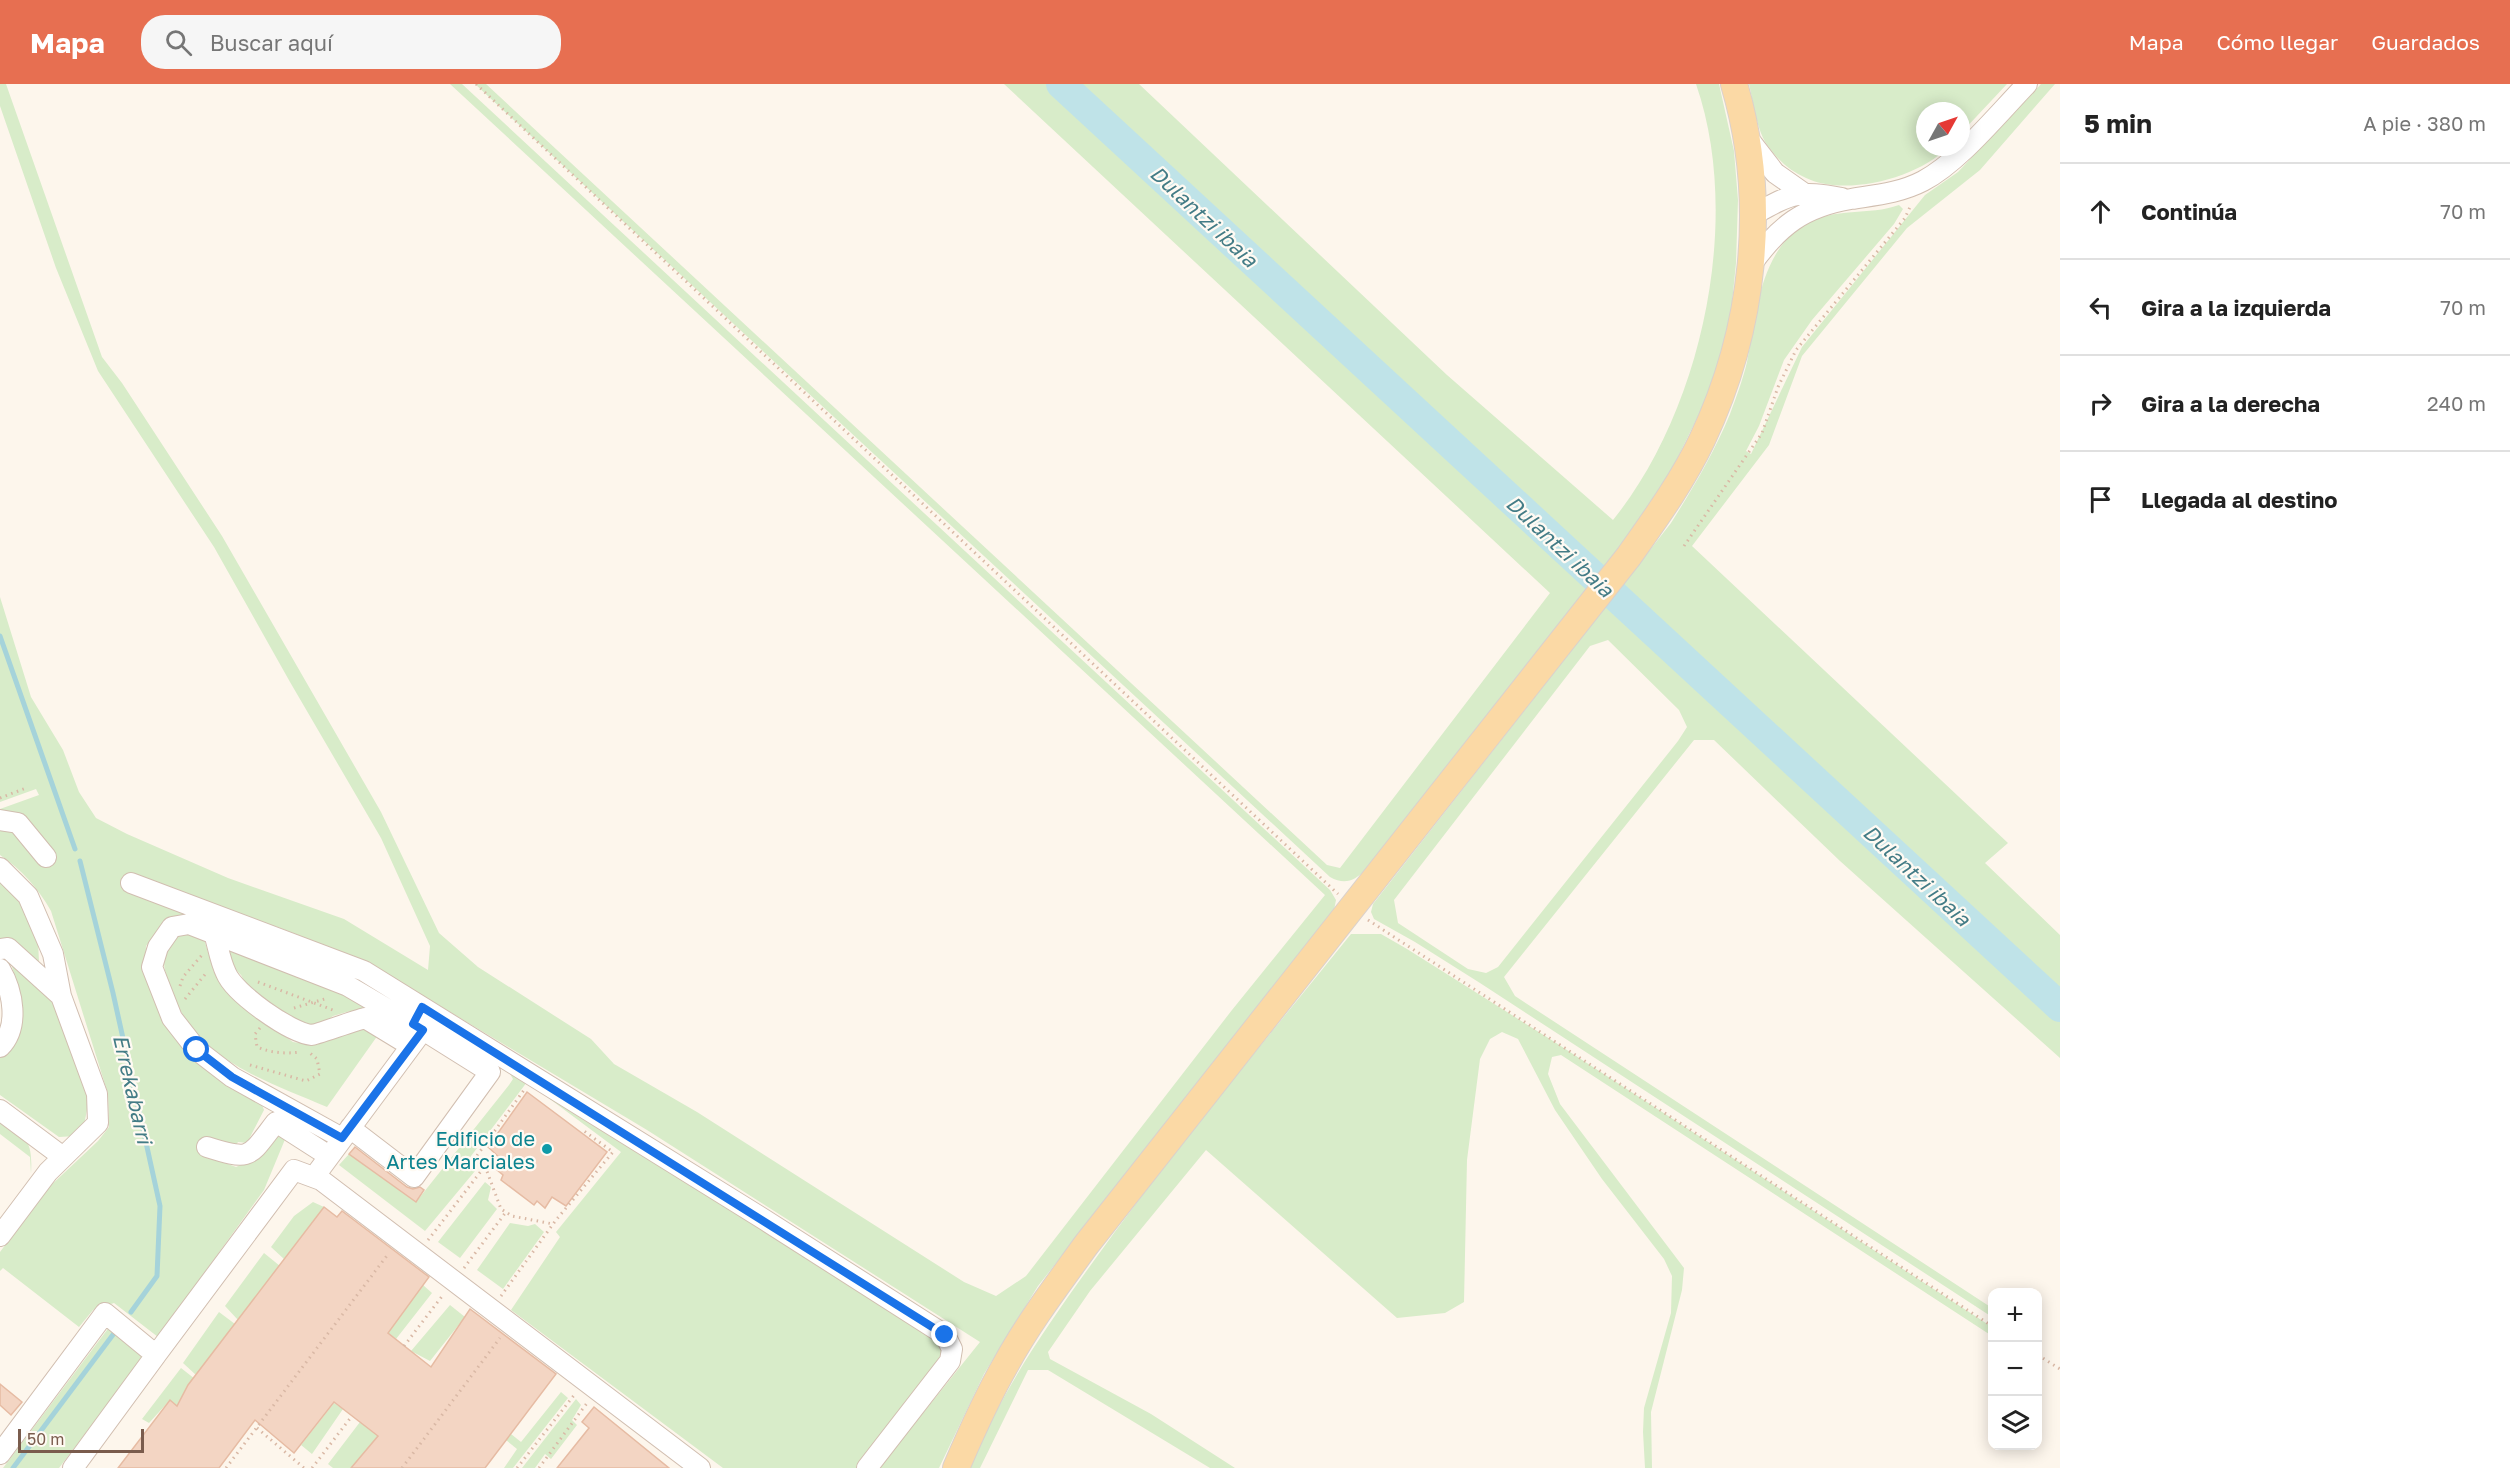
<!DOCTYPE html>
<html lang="es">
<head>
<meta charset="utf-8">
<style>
	:root { --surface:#fff; --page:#f6f6f6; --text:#222; --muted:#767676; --line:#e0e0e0; --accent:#e76f51 }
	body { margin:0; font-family:"Golos Text",sans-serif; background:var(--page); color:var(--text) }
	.controls { position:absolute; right:18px; bottom:18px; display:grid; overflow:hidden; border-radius:12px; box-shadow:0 3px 15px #0003 }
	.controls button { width:54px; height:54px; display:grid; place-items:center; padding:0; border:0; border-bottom:2px solid var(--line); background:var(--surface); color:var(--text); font:30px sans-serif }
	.compass { position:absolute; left:1916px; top:18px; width:54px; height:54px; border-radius:50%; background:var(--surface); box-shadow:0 3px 15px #0003; rotate:50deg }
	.scale { position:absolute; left:18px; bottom:15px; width:126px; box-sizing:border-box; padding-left:6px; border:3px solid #7a5c4d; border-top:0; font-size:16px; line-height:21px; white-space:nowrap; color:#7a5c4d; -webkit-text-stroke:4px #fffaf3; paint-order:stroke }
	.stop { position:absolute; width:18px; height:18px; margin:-14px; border:4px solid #1a73e8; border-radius:50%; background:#fff }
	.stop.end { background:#1a73e8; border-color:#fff; box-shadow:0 2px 6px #0008 }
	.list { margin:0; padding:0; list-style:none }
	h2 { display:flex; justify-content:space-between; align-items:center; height:78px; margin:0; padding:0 24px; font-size:26px }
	h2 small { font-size:20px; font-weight:400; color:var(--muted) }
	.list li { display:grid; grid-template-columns:39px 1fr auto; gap:18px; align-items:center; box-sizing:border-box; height:96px; padding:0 24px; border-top:2px solid var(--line) }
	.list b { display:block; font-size:22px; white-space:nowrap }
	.list em { font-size:20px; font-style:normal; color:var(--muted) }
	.icon { flex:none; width:33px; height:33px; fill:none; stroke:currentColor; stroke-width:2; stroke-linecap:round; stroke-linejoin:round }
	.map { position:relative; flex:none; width:2060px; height:1384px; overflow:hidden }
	header { display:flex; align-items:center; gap:36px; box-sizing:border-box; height:84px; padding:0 30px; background:var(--accent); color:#fff }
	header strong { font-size:28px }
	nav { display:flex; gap:33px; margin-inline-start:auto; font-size:21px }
	.search { width:420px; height:54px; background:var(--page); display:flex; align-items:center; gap:15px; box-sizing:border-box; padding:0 21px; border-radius:24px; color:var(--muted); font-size:22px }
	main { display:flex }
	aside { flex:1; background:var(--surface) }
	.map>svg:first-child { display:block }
	.green { fill:#d8ecc9; fill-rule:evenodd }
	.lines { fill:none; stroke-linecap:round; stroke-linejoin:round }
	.stream { stroke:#a5d3da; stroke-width:5 }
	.river { stroke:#bfe3e8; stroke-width:30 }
	.building { fill:#f3d5c3; stroke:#e6bba3; stroke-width:1.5 }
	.minor-casing { stroke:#d1beb0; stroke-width:22 }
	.major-casing { stroke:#dad1cd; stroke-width:28 }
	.path { stroke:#d9b8a5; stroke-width:3; stroke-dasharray:1.5 4.5; stroke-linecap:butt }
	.minor { stroke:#fff; stroke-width:20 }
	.major { stroke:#fbd9a5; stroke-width:26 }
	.route { stroke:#1a73e8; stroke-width:8 }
	.culture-dot { fill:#0f9aa8; stroke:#fffaf3; stroke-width:2 }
	.labels { text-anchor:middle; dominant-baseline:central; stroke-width:4.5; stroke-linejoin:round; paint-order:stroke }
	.culture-label { font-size:20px; fill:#0d838f; stroke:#fffaf3; text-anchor:end }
	.water-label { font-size:21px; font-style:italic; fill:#437c86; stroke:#fffaf3 }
</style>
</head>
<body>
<header>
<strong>Mapa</strong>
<div class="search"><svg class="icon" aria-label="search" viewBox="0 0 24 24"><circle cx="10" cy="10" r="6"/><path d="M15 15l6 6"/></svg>Buscar aquí</div>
<nav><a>Mapa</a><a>Cómo llegar</a><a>Guardados</a></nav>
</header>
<main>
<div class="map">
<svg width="2060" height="1384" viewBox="0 0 2060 1384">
	<rect width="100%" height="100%" fill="#fdf6ec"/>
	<!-- green -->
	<path class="green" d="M0,0h6l96,273 20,26 100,153 159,276 58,121 39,34 113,72 23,25 83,48 267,170 32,14 30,-20 206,-266 93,-115 -875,-811h12l868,806 6,10 -2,10 -296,376 -54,88 -45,94h-60l101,-126 -333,-212 -282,-169 -90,-35 -1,6 -109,-11 -19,25 -1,20 18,44 97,90 4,10 -17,33 -9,-1 -8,12 -24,-15 -7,14 37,14 20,-9 17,-25 13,4 -22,53 -106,147 -44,-34 -21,7 -14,17 -76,-59 -3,3v-19l47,-63 51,-48 11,-14 -1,-33 -57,-183c-13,-23 -29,-41 -51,-56v-46l39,-14 -3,-6 -36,13v-205l31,100 32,53 16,42 17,26 31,16 101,44 116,41 84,51 2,-24 -49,-108 -91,-156 -76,-135 -116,-176 -42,-103 -56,-162z
		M475,0h11l841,781 13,3 210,-275 -546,-509h135l308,291 166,145c89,-110 130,-301 83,-436h23l15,67 4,49 -2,63 -6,60 -16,60 -50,103 -46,63 -236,300c-15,18 -27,42 -52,28z
		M1749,0h258l-46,49v-22h-36v36h23c-30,31 -102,50 -142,31 -16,-7 -28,-18 -38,-32 -11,-14 -15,-45 -19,-62z
		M2041,0h14l-75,86 -73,58 -105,128 -33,89 -77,101 316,297 -23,20 75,72v123l-220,-197 -126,-121h-20l-190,237 11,19 477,312v9l-512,-334 -65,-41 -41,-23 -3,-7 2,-8 298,-381c22,-35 43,-70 59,-109 6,-16 13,-35 17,-52 10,-48 12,-111 59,-138 28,-17 63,-8 93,-19l4,4 -9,15 -82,96 -28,40 -25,66 -13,25 5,3 51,-107 123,-152 33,-23zM1608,556l71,70 8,17 -9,14 -180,226 -12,6 -18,-4 -70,-46 -4,-23 196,-254z
		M0,795l24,24 14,37 1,22 -39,-24z
		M192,848l12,7 10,33 22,30 57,40 19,3 45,-18 21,8 -51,72c-62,-27 -132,-47 -156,-118 -3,-10 -9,-21 -6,-31 3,-16 11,-25 27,-26z
		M1351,850h30l26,15 143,90 442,288v9l-431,-281 -9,2 -4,17 12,30 124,164 -2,22 -31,122 1,56h-7l-2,-36 1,-24 27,-95 1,-37 -8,-17 -62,-80 -47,-69 -37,-71 -16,-7 -12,7 -10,20 -13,101 -3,142 -19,11 -48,5 -191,-168 -116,141 -42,61 2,7 101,55 84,54h-25l-162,-98h-20l-48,98h-10c30,-75 76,-141 123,-206 81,-113 171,-220 258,-328z
		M234,864l122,49 19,14h-25l-17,5 -12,9h-24l-49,-37 -7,-13 -12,-12 1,-12z
		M10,876l35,32 16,21 28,87 -5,25 -8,11 -17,1 -59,-42v-42l18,-21 3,-35z
		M436,939l484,305 21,17 4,11 -87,112h-135l-212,-158 49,-73 -4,-5 65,-80 -94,-70 -62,82 10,7 -50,60 -86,-66 10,-11 67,48 93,-117 4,-6 -3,-5 -77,-46z
		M0,1034c26,20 33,21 31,56l-1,-17 -30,-23z
		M485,1098l6,5 -3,13 9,9 -37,49 -22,-16z
		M313,1118l11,5 -40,52 -13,-12 23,-31z
		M510,1139l18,3 7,-2 9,8 -41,57 -26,-19z
		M264,1169l16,13 -42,54 -13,-14z
		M423,1201l9,8 -36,46 -8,-6z
		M450,1221l15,12 -35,44 -19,-10z
		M219,1228l16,12 -39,51 -13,-12z
		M110,1242l36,28 -87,114h-56z
		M181,1284l28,22 13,50 -52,-40 -21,23 -7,-4z
		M561,1308l7,6 -55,70h-9l13,-19 -11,-9 5,-6 10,8z
		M576,1315l5,6 -9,15 5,5 -26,34 -6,-5 -10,14h-13z
		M334,1319l9,6 -31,45 -11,-9z
		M360,1338l18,14 -27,32h-18l-5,-4z"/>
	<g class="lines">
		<!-- stream -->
		<path class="stream" d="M0,552l75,213
			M80,777l33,132 47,213 -3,70 -26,36
			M13,1384l102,-136"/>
		<!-- river -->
		<path class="river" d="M1061,0l999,923"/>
	</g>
	<!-- building -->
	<path class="building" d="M527,1008l80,60 -41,54 -14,-9 -7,11 -8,-7 -3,4 -33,-25 2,-5 -7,-6 6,-9 -14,-13z
		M355,1063l52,40 6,2 7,-2 4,3 -8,12 -67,-48z
		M324,1123l13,10 5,-6 87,66 -41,56 43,34 39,-58 86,65 -71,94h-134l27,-32 -44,-34 -40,51 -39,-33 -36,48h-101l52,-68 7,6 11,-21z
		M0,1300l22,18 -11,13 -11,-10z
		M594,1323l75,61h-112l32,-40 -7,-6z"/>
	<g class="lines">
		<!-- minor casing -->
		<g class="minor-casing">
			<path id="minor" d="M1748,54l27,35 27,19
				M1753,131c40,-22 44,-25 89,-17
				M1751,181c28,-39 52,-58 100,-66 25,-4 49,-6 72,-18 36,-19 74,-66 104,-97
				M0,736l18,3 28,34
				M0,784l28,28 25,58 8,42
				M131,799l233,88 401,249 180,115 7,14 -2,12 -83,107
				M214,849c4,13 6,28 12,40 8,20 64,60 86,62 3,0 44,-15 53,-17l46,28
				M0,865l8,-1 53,48 36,98 1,29 -50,49 -48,64
				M0,885c13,22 20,58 0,78
				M0,1026l63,47
				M350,1044l64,49 76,-105 -67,-42
				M207,1063c45,14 41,11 69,-25l53,34
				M314,1093l109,-147 -75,-44 -159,-62 -17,3 -14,20 -6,20 20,51 25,32 35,27 110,61
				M156,1271l138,-185 27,10 379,288
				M0,1370l105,-141 51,42 -83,113"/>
		</g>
		<!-- major casing -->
		<g class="major-casing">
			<path id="major" d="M956,1384c15,-35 31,-71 50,-104 23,-42 52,-80 80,-119l543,-689c26,-37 53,-74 73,-116 52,-110 67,-238 32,-356"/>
		</g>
		<!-- path -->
		<path class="path" d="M476,0l862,810
			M1684,462l78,-113 16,-46 18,-37 109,-132 5,-11
			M0,714l26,-10
			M1368,836l624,406
			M258,898l75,28
			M180,902l3,-9 19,-22
			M185,915l22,-27
			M294,924l34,-10
			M260,944l-5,6 2,13c15,6 28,7 44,5
			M250,981l56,16 14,-7 -3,-15 -7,-6
			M485,1082l16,43 11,7 41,8
			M428,1156l57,-74 -9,-9 48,-67
			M464,1184l42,-56
			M501,1212l55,-76 57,-68 -29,-21
			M404,1262l39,-51
			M2038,1271l22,14
			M257,1344l47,40
			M226,1384l163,-215
			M312,1384l40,-52
			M402,1384l98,-130
			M517,1384l58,-74
			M539,1384l48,-65"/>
		<!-- minor -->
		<use href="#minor" class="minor"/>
		<!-- major -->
		<use href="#major" class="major"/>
	</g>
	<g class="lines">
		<!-- route -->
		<path class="route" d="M197,966l35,27 110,61 81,-108 -10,-6 9,-17 523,328"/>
	</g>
	<!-- markers -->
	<circle class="culture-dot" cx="547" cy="1065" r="6"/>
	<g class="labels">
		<!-- culture labels -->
		<g class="culture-label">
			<text x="535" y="1054">Edificio de<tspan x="535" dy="23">Artes Marciales</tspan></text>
		</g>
		<!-- water labels -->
		<g class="water-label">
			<text transform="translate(1204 132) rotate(43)">Dulantzi ibaia</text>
			<text transform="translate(1560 462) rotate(43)">Dulantzi ibaia</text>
			<text transform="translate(1917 791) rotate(43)">Dulantzi ibaia</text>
			<text transform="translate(133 1005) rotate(77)">Errekabarri</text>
		</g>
	</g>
</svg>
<div class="controls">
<button>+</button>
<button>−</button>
<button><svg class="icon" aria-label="layers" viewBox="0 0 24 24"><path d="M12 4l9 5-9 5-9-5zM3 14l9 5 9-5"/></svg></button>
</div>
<svg class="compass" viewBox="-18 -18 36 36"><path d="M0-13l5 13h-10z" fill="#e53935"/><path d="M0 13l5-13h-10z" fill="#767676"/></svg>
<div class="scale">50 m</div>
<div class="stop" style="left:197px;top:966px"></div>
<div class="stop end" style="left:945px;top:1251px"></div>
</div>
<aside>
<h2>5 min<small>A pie · 380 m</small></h2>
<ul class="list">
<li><svg class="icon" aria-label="ahead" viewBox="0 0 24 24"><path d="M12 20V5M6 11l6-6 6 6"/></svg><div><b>Continúa</b></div><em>70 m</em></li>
<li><svg class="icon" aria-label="left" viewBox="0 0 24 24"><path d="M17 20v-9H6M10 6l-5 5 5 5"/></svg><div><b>Gira a la izquierda</b></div><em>70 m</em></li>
<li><svg class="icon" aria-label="right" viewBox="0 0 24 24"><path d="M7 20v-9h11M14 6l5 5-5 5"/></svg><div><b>Gira a la derecha</b></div><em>240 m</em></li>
<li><svg class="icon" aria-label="arrive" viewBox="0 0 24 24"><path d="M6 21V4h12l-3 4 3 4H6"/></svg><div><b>Llegada al destino</b></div></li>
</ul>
</aside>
</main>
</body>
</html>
